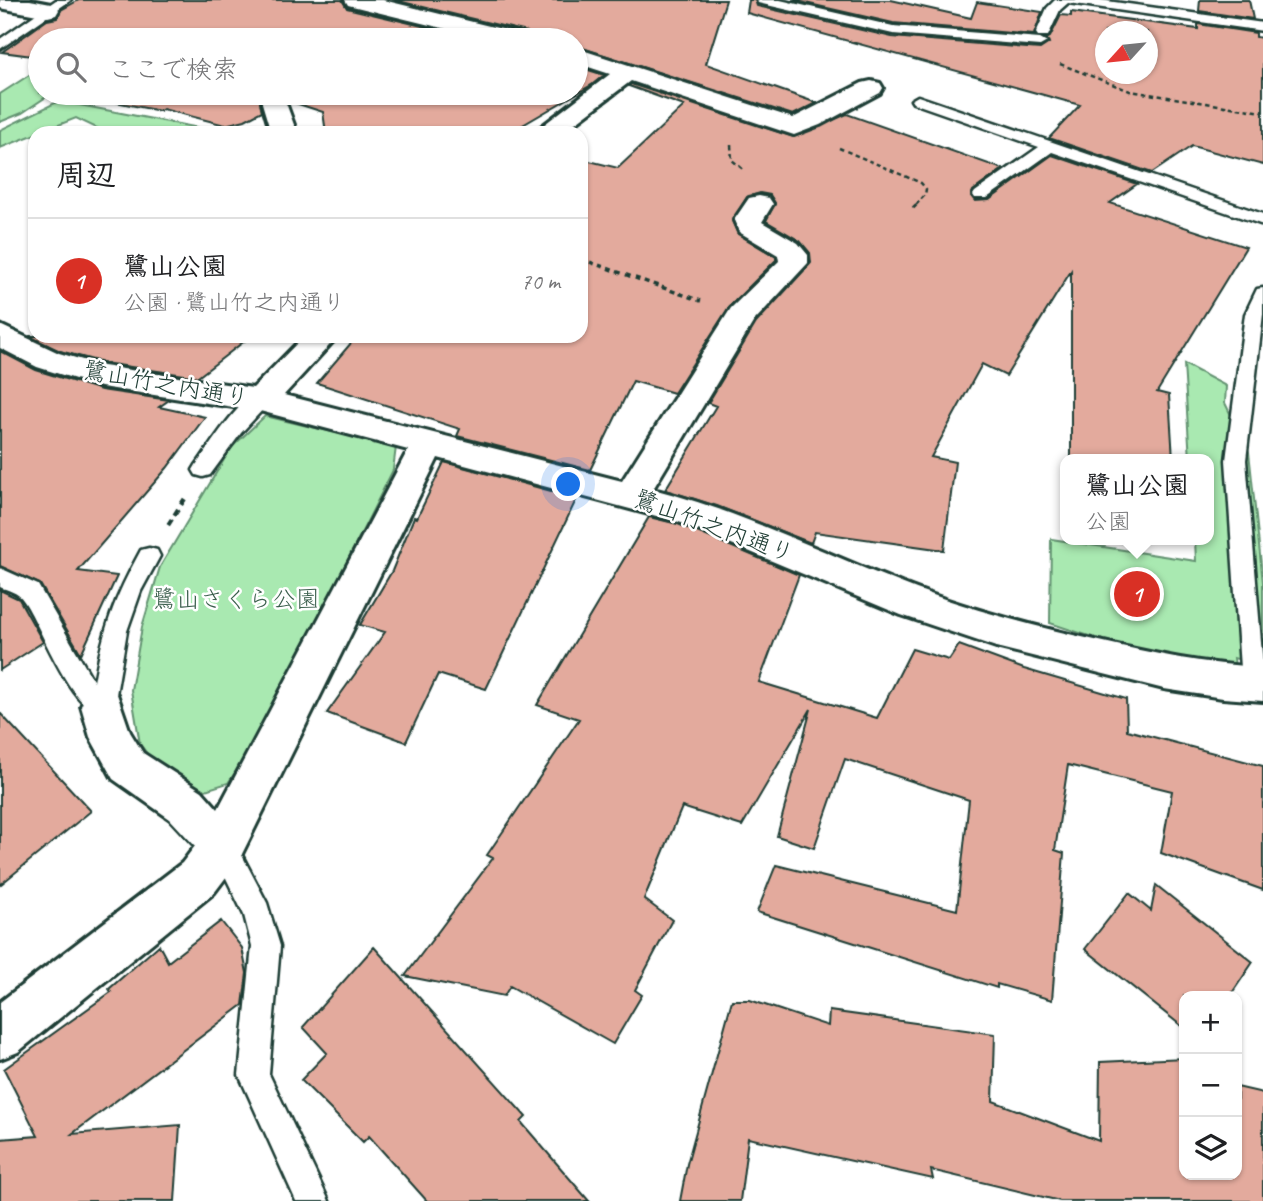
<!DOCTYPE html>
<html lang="ja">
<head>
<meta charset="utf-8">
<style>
	:root { --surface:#fff; --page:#f2f2f2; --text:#202124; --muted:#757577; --line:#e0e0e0; --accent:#d93025 }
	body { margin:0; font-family:Caveat,"Klee One",sans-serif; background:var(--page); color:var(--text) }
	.controls { position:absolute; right:21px; bottom:21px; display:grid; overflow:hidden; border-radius:14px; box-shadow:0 2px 5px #0004 }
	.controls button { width:63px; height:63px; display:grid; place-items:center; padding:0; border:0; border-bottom:2px solid var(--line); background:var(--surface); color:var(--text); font:35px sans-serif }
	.compass { position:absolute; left:1095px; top:21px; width:63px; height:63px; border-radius:50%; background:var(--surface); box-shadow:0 2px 5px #0004; rotate:243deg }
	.you { position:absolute; left:569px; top:485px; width:24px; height:24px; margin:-18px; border:5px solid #fff; border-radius:50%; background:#1a73e8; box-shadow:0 0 0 10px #1a73e833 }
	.badge { display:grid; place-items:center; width:46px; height:46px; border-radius:50%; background:var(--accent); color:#fff; font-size:23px; font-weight:700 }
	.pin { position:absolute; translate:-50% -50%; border:4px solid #fff; box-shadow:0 2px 7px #0006 }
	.popup { position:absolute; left:1060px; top:454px; width:154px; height:91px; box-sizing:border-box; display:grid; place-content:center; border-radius:14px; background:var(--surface); filter:drop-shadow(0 2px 5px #0005); font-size:23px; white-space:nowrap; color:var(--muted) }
	.popup b { font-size:26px; color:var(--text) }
	.popup::after { content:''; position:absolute; left:50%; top:100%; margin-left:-14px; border:14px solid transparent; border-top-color:var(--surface) }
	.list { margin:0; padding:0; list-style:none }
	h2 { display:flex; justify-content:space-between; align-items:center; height:91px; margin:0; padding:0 28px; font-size:30px }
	h2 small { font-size:23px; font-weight:400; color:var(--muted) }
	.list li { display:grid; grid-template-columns:46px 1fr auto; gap:21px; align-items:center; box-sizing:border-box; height:126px; padding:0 28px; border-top:2px solid var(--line) }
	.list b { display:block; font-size:26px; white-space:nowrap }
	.list p { margin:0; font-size:23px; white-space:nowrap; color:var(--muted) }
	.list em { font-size:23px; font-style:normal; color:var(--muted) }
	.icon { flex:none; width:38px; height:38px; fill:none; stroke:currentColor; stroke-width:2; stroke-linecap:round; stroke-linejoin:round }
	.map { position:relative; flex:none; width:1263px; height:1201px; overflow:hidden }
	.search { position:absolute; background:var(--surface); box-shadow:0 2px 5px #0004; left:28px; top:28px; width:560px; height:77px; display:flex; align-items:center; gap:18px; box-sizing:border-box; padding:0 24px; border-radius:38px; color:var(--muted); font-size:26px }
	.panel { position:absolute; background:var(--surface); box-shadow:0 2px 5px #0004; left:28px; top:126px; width:560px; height:217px; border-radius:21px }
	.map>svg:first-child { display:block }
	.green { fill:#a9e9b1; stroke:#649372; stroke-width:2 }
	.building { fill:#e3aa9d; stroke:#1f3d34; stroke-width:2; fill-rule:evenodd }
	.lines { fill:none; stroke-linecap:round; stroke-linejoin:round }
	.service-casing { stroke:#1f3d34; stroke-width:5 }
	.minor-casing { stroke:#1f3d34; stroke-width:6 }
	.path-far2 { stroke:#1f3d34; stroke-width:2.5; stroke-dasharray:4.5 3.5; stroke-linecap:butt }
	.path-far1 { stroke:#1f3d34; stroke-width:3.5; stroke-dasharray:5 4.5; stroke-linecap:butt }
	.path { stroke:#1f3d34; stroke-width:4.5; stroke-dasharray:7 5; stroke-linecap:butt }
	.service { fill:#fff; fill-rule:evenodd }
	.minor { fill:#fff; fill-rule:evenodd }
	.labels { text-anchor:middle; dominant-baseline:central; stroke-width:5; stroke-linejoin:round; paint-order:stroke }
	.street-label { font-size:24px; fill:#1f3d34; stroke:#fff }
	.park-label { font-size:24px; fill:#3b5f4d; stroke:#fff }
</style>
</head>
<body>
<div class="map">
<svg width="1263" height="1201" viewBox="0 0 1263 1201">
	<rect width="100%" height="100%" fill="#fff"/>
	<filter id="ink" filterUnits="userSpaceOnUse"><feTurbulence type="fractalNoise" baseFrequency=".0143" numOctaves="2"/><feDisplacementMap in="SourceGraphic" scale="14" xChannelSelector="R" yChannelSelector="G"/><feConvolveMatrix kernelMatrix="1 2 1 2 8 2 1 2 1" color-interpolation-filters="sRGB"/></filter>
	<g filter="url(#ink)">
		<!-- green -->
		<path class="green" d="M40,68v25h12l-30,20 -22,9v-28z
			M59,101l145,28 2,4h-99l-31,-15 -76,30v-18z
			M1184,364l42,22 -1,17 24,49 14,131v83l-29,-8 1,9 -107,-18 -78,-26 1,-84 145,22 -1,-21h14v-81h-19z
			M265,416l131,31 -3,23 -136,270 -29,43 -29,9 -45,-29 -14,-19 -9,-54 11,-63 18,-60 71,-119z"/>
		<!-- building -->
		<path class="building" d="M79,0h263l5,8 134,32h-441v17l-38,-5 45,-32 10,-2 4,-8z
			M394,0h332l-20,64 111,39 -24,12 -217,-69v-6h-43l-6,-8z
			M749,0h6l2,6 135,31 148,12 9,-6 -3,-4 4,-2 11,-22 10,1v-4l127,17v-5l58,9v4l7,1v127l-71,-19 -40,27 -103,-35 31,-33 -333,-92zM1105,32h42v42h-42z
			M792,0h99l80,18 6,-16 65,10 -8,23 -141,-12z
			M1200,0h49l4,19 -54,-8z
			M576,66l28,9 -11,9 -84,49h-183l-3,-21 -34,-11v-8h287z
			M631,84l162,53 54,-23 156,55 -30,22 -2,5 4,5 14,-1 63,-45 85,29 -27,19 136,44 -89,145 12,3 4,64h-102v-188l-65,105 -24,-12 -51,93 24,5 -11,88 -129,-18 -4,11 -94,-37 -52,-16 51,-84 -8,-3 48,-80 55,-60 -1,-10 -10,-12 -34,-20 9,-18 -5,-8 -10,-2 -13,4 -15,24 6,13 38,23v3l-47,47 -55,86 -41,-12 -43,89 -133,-34 3,-7 -143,-46 40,-47h224v-177l37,9 66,-62 -55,-20z
			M71,93h188l3,18 -17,9 -20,5 -62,-16 -3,2z
			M29,336h222l-53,41 -94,-14 -44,-12z
			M0,351l36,19 65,20 68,10 -10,7 46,10 -38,51 -89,103 39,5 -36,78 -41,-70 -40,-18z
			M444,462l133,36 -91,191 -48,-15 -32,68 -79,-29 58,-81 -25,-7 32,-54 22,-54 3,1z
			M649,517l29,7 121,51 -40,107 118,36 35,-69 37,11 10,-15 65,24 102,30 1,31 136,36v124l-102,-37 11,-62 -104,-26 -13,85 9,3 -12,147 -55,-16v4l-240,-76 19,-47 181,45 12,-110 -124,-41 -31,89 -37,-12 34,-127 -69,117 -60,-19 -38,92 28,21 -37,70 7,5 -29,49 -103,-58 -6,10 -99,-20 88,-118 -6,-3 92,-136 -42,-14z
			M0,590l19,9 24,43 -43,28z
			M0,713l91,98 -91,74z
			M1156,885l97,77 -23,34h-46v32l-99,-79 44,-56 22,18z
			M221,921l21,27 5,25 -4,32 -171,129 108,-9 -5,76h-175v-62l38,-3 -34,-67 107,-77 -2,-3 50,-44 9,17z
			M374,947l152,170 -5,5 68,79h-162l-58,-65 -6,6 -62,-62 26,-27 -24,-26z
			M732,1000h18l78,26 1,-15 166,23 -2,67 106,40 1,-79 84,-4v117h53v-88l26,6v108h-203l-129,-31 2,9 -185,-41 -8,63h-60l7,-37z"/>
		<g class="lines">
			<!-- service casing -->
			<g class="service-casing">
				<path id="service" d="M56,0h15l-71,49v-10z
					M757,0h23l113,26 147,12 7,4 -7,4 -147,-12 -135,-31z
					M1055,0h45l163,23v8l-195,-28 -8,7 -12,26h-10l-2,-3 11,-25z
					M918,96l345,118v11l-211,-73 -65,46h-12l-2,-3 2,-3 64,-45 -126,-44 -2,-3z
					M1263,288v26l-17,146 17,206v21l-10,6 -9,-3 -3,-7 -15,-223 19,-146 12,-25z
					M260,393l7,2 3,5 -3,5 -26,28 -31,42 -7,2 -7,-2 -3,-5 3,-5c14,-19 42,-66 64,-72z
					M149,548l8,2 3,6 -19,35 -14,40 -13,75 -3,7c-36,13 -70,-89 -88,-113 -4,-7 -16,-10 -23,-13v-19l38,17 56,97c10,-55 20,-83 47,-132z
					M223,833l9,3 35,67 13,43 -11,128 60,127h-33l-57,-126 13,-129 -8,-31 -34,-70 4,-9z"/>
			</g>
			<!-- minor casing -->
			<g class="minor-casing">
				<path id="minor" d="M0,0h30l26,5 3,5 -3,5 -8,2 -48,-9z
					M345,0h38l143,35 4,5h-39l-143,-35z
					M576,48l217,70 69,-35 9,-2 9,2 3,5 -3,5 -60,32 -26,10 -163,-54 -69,52h-29l77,-59 -34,-11z
					M262,93h24v10l11,30h-26l-9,-30z
					M759,196l10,2 4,6 -11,18 36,21 10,12v8l-54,58 -101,168c86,22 166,62 248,94 63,25 128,42 194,57 56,13 111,25 168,27v34l-40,-3 -59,-9 -168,-42 -95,-32 -222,-93 -241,-64 -199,402 -25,33 -196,159 -18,7v-57l182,-139 13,-17 -25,-27 -57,-40 -23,-42 -9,-31 6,-12 15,-6 15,6 13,38 13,21 59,38 16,18 190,-359 -148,-39 -159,-24 -64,-20 -37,-19v-23l59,28 44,13 150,22 51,-52h34l-54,59 338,86 109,-173 48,-47 -1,-6 -39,-23 -5,-12 15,-22z"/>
			</g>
			<!-- path-far2 -->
			<path class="path-far2" d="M1060,64l70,27 133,21
				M731,145l1,15 12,10
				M839,148l82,35 5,6 -1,6 -11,12"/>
			<!-- path-far1 -->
			<path class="path-far1" d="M913,208l3,-3
				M581,259l120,42"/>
			<!-- path -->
			<path class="path" d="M168,525l18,-28"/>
			<!-- service -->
			<use href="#service" class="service"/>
			<!-- minor -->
			<use href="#minor" class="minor"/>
		</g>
	</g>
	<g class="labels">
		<!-- street labels -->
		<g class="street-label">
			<text transform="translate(166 384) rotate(10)">鷺山竹之内通り</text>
			<text transform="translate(714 526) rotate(20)">鷺山竹之内通り</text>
		</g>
		<!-- park labels -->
		<g class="park-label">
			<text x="236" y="599">鷺山さくら公園</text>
		</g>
	</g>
</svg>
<div class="controls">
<button>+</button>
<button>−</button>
<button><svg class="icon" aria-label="layers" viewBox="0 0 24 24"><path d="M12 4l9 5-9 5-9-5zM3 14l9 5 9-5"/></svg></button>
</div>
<svg class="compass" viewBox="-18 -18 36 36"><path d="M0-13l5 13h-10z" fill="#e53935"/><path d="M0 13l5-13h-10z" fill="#757577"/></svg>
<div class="you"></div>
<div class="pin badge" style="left:1137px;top:594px">1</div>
<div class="popup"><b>鷺山公園</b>公園</div>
<div class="search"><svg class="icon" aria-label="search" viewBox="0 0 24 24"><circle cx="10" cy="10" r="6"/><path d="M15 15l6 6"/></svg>ここで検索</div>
<section class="panel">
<h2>周辺<small></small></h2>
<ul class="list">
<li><span class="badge">1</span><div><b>鷺山公園</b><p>公園 · 鷺山竹之内通り</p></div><em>70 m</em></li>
</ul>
</section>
</div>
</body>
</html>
